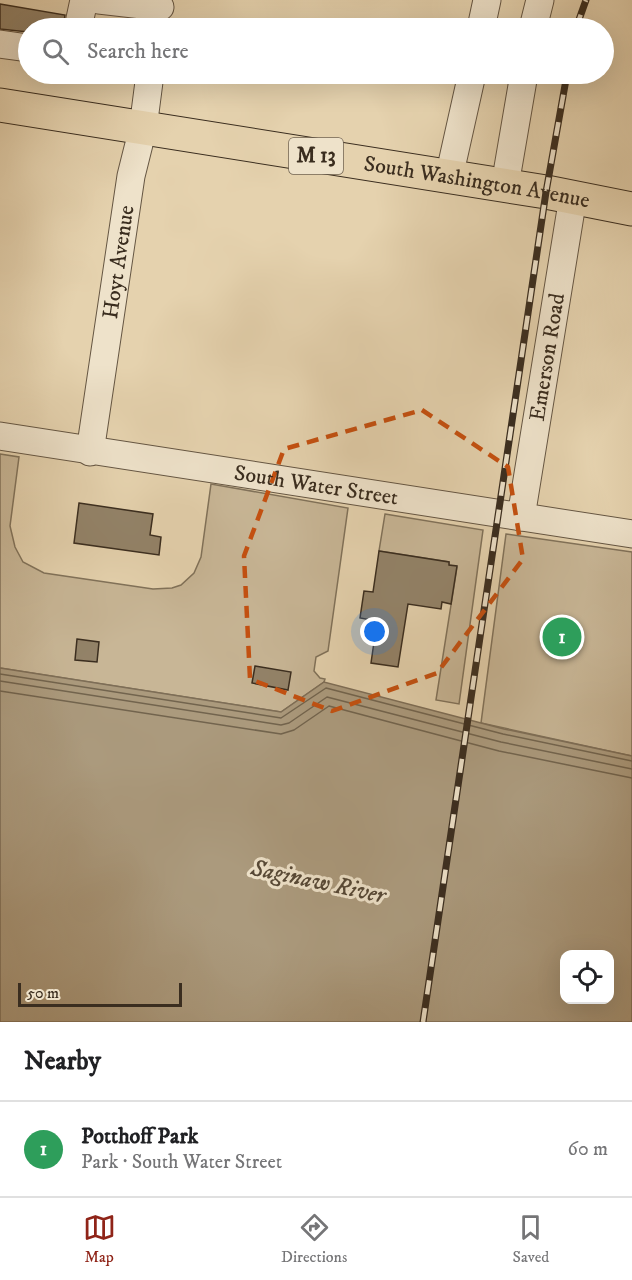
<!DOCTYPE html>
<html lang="en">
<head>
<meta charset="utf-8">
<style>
	:root { --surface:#fff; --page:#f6f6f6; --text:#202124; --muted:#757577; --line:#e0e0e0; --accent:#8f2418 }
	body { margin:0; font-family:"IM FELL DW Pica",serif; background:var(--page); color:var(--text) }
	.controls { position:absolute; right:18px; bottom:18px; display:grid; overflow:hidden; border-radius:12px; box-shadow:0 6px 24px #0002 }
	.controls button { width:54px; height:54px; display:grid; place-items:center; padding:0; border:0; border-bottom:2px solid var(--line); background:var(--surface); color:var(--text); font:30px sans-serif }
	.scale { position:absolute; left:18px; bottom:15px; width:164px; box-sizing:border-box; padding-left:6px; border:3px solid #3a2d1f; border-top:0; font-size:16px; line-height:21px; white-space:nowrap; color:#3a2d1f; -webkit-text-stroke:4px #eee2ca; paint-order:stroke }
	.you { position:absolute; left:375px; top:632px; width:21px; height:21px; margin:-15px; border:4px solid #fff; border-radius:50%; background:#1a73e8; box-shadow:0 0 0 9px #1a73e833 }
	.badge { display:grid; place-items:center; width:39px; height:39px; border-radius:50%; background:var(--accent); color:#fff; font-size:20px; font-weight:700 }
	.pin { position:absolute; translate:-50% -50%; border:3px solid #fff; box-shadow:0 2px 6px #0006 }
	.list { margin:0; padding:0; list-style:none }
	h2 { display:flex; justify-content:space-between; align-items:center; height:78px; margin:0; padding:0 24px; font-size:26px }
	h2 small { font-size:20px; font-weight:400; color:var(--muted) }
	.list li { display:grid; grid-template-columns:39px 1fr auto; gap:18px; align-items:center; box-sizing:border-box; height:96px; padding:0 24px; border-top:2px solid var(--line) }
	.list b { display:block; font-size:22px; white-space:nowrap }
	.list p { margin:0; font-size:20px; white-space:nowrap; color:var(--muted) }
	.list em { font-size:20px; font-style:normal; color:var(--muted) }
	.icon { flex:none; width:33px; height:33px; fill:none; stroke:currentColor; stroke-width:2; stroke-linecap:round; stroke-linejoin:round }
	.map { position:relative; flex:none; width:632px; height:1022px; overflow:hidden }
	.search { position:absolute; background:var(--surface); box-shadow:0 6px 24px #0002; left:18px; right:18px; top:18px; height:66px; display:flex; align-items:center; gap:15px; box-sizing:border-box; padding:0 21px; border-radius:33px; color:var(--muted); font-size:22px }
	.sheet { height:174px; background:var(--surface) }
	nav { display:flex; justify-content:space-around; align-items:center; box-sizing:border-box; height:84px; border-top:2px solid var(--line); background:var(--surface); font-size:16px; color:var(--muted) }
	nav a { display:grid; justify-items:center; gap:3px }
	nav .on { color:var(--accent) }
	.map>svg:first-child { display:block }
	.green { fill:#c8b696; stroke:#81725a; stroke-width:1.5 }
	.water { fill:#ab9a7d; stroke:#7e6e57; stroke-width:1.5; fill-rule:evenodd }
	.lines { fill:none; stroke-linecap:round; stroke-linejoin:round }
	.shore { stroke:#72644e; stroke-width:1.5 }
	.building { fill:#938369; stroke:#3a2d1f; stroke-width:1.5 }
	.minor-casing { stroke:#655643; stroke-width:29 }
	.major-casing { stroke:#3a2d1f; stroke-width:35 }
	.minor { stroke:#eee2ca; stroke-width:27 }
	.major { stroke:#e5d2ae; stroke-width:33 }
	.rail-casing { stroke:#3a2d1f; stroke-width:7 }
	.rail { stroke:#eee2ca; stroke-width:4.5; stroke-dasharray:14; stroke-linecap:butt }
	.marked { fill:none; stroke:#c55010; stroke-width:4.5; stroke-dasharray:12 8; stroke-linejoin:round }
	.labels { text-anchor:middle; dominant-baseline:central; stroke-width:6; stroke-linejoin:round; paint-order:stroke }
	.shield { fill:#eee2ca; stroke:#706352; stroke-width:1.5 }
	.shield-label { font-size:21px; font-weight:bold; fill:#3a2d1f }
	.street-label { font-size:22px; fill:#3a2d1f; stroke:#eee2ca }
	.water-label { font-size:24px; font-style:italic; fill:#564836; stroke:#eee2ca }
</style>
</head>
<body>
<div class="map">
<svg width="632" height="1022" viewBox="0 0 632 1022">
	<rect width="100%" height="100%" fill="#e5d2ae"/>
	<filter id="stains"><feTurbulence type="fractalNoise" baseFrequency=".00333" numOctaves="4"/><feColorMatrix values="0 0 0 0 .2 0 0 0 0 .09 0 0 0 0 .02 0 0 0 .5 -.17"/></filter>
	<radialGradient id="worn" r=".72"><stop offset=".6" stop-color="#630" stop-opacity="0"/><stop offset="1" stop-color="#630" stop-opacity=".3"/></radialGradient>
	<!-- green -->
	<path class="green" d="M0,454l19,3 -9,69 5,21 8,15 21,11 109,16 19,-1 9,-3 13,-12 7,-16 10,-73 137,24 -20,143 -12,6 -2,14 6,7 5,1 -1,3 -43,30 -281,-44z
		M385,514l98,16 -24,174 -23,-4 21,-133 -8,-2v-3l-70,-11z
		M506,534l126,18v204l-151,-33z"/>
	<!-- water -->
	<path class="water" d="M0,668l281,44 43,-30 180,47 128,27v266h-632zM564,954h46v46h-46z"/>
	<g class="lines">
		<!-- shore -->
		<path class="shore" d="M0,674l281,44 45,-30 177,46 129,27
			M0,681l281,44 8,-2 38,-26 174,45 131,27
			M0,691l281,43 13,-4 35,-24 170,45 133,27"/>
	</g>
	<!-- building -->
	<path class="building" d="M0,4l65,11 -2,13h-35v4l-28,-3z
		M79,503l74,11 -3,21 11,2 -2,18 -85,-12z
		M379,551l70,11v3l8,1 -6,38 -9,-2 -1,7 -33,-5 -10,63 -27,-4 6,-42 -17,-3 4,-27 9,1z
		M77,639l22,3 -2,20 -22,-2z
		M255,666l36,6 -3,18 -36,-7z"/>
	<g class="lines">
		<!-- minor casing -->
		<g class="minor-casing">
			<g id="minor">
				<path d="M99,0l61,7"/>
				<path d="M78,28l6,-28"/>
				<path d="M481,28l6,-28"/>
				<path d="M533,28l7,-28"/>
				<path d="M0,44l28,4"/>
				<path d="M449,177l23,-103"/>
				<path d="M505,185l19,-111"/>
				<path id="s1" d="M0,436l632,98"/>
				<path id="s2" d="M90,452l41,-276 12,-48 7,-54"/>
				<path id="s3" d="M521,517l52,-320"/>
			</g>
		</g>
		<!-- major casing -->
		<g class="major-casing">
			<g id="major">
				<path id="s4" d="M0,105l546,87 86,17"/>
			</g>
		</g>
		<!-- minor -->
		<use href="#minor" class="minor"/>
		<!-- major -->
		<use href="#major" class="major"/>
		<!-- rail casing -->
		<g class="rail-casing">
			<path id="rail" d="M576,28l10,-28
				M423,1022l123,-830 21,-118"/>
		</g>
		<!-- rail -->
		<use href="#rail" class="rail"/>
	</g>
	<!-- marked area -->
	<path class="marked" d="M422,410l86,57 15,92 -86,114 -105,38 -82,-32 -6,-123 40,-107z"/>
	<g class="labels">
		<!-- shield labels -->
		<rect class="shield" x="289" y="138" width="54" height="36" rx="4.5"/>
		<g class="shield-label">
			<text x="316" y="156">M 13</text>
		</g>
		<!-- street labels -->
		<g class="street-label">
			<text stroke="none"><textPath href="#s4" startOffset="483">South Washington Avenue</textPath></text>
			<text stroke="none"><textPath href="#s2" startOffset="192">Hoyt Avenue</textPath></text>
			<text stroke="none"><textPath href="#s3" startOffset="162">Emerson Road</textPath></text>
			<text stroke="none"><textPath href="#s1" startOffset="320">South Water Street</textPath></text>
		</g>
		<!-- water labels -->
		<g class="water-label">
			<text transform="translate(318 882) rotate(12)">Saginaw River</text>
		</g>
	</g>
	<rect width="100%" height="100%" filter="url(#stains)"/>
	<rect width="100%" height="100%" fill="url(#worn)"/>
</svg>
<div class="controls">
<button><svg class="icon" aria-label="locate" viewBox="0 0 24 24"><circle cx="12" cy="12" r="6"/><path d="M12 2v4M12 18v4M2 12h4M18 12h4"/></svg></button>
</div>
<div class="scale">50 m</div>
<div class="you"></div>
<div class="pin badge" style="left:562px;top:637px;background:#2e9e5b">1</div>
<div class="search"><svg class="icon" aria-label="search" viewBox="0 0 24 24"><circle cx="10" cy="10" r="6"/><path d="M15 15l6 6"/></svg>Search here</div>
</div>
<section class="sheet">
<h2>Nearby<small></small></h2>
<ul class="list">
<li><span class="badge" style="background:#2e9e5b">1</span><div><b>Potthoff Park</b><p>Park · South Water Street</p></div><em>60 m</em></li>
</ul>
</section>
<nav>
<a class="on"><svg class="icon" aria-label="map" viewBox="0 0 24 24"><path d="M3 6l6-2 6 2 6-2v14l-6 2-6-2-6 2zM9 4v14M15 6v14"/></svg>Map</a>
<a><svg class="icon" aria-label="directions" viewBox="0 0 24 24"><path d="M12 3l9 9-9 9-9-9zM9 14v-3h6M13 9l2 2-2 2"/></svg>Directions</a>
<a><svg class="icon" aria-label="saved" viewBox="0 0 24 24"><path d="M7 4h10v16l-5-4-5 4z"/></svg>Saved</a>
</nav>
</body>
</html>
